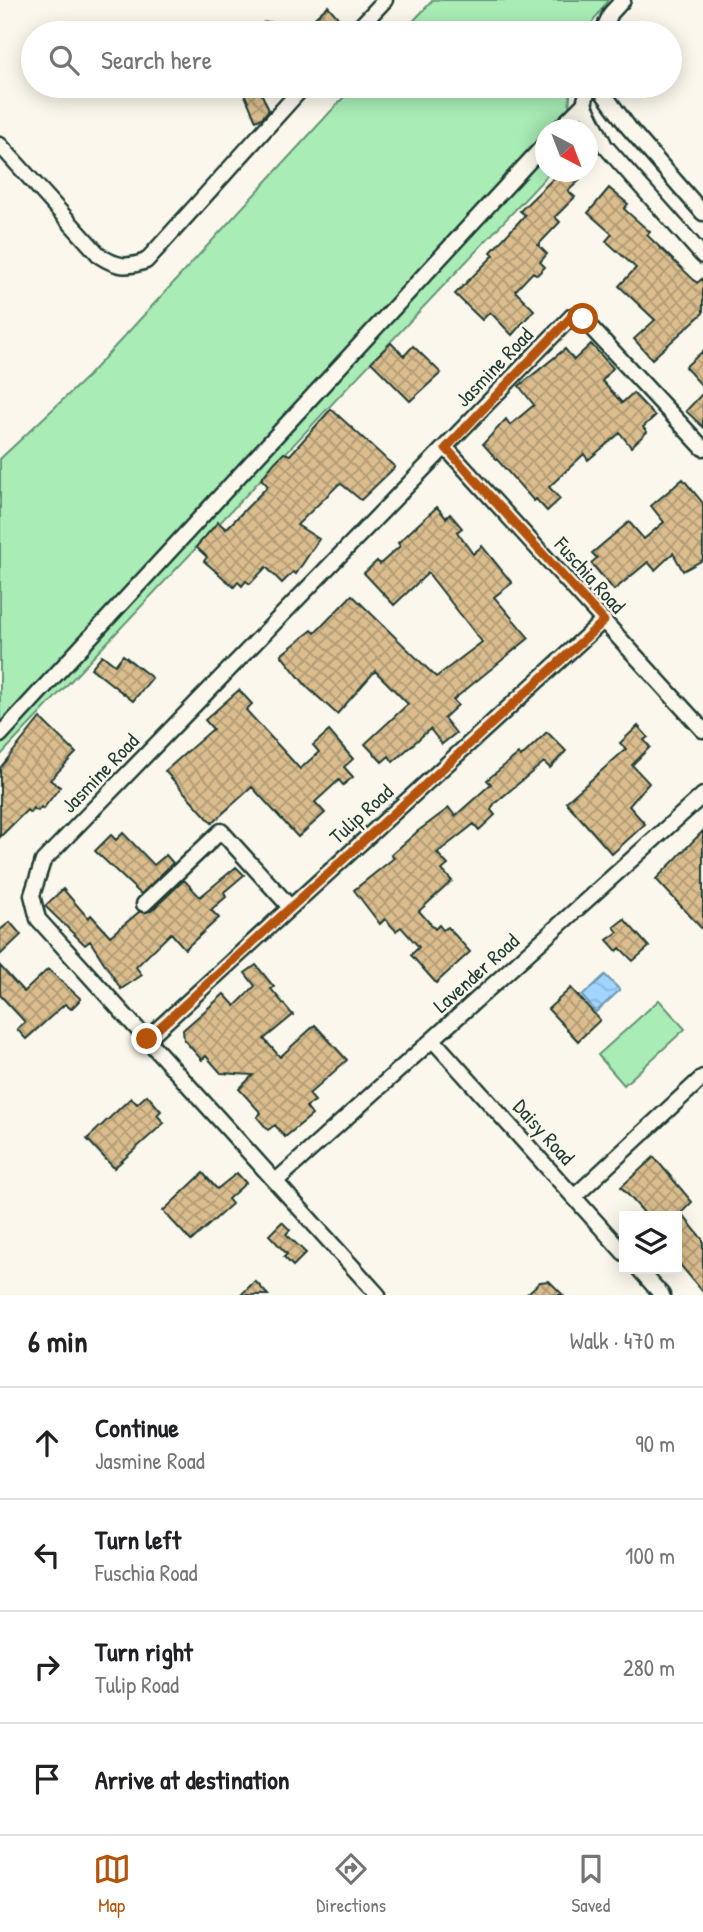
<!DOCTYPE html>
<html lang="en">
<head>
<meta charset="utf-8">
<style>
	:root { --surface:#fff; --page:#f6f6f6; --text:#202124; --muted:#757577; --line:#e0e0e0; --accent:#b45309 }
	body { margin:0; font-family:"Patrick Hand",sans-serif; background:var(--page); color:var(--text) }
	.controls { position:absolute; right:21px; bottom:21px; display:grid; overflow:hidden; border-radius:0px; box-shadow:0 4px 18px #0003 }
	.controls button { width:63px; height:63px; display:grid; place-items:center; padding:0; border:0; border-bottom:2px solid var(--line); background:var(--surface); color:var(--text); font:35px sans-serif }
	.compass { position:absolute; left:535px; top:119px; width:63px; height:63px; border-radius:50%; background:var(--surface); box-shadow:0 4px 18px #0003; rotate:138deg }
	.stop { position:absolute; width:21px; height:21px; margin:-16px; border:5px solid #b45309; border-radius:50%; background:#fff }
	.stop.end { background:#b45309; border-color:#fff; box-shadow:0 2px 7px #0008 }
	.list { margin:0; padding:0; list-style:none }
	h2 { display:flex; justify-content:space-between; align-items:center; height:91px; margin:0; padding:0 28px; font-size:30px }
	h2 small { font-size:23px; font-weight:400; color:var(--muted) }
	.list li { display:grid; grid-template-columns:46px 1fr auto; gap:21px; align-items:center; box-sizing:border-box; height:112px; padding:0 28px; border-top:2px solid var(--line) }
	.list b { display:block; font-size:26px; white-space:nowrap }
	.list p { margin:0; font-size:23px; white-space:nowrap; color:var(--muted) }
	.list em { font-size:23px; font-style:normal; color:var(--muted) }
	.icon { flex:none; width:38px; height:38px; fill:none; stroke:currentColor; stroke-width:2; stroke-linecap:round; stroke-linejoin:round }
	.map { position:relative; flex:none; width:703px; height:1295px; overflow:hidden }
	.search { position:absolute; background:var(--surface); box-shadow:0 4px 18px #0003; left:21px; right:21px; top:21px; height:77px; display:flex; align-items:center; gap:18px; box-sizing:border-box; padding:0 24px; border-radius:38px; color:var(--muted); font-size:26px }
	.sheet { height:539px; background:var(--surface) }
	nav { display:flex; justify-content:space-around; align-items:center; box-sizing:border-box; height:98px; border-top:2px solid var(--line); background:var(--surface); font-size:19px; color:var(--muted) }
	nav a { display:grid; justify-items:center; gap:4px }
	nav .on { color:var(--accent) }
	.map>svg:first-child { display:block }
	.grass { fill:#a9ecb6; stroke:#649475; stroke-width:2 }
	.water { fill:url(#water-waves); stroke:#6d98ae; stroke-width:2 }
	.building { fill:url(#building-cross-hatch); stroke:#1f3d34; stroke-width:2 }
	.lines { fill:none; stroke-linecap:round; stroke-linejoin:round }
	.minor-casing { stroke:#1f3d34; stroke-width:19 }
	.minor { stroke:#fbf7ec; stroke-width:14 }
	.route { stroke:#b45309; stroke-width:9 }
	.labels { text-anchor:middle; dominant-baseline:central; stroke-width:5; stroke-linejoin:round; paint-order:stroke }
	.street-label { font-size:21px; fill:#1f3d34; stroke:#fbf7ec }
</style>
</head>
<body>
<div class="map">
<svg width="703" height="1295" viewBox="0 0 703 1295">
	<defs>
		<pattern id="water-waves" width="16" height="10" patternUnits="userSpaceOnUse" patternTransform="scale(1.75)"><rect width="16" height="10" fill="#a1d4ff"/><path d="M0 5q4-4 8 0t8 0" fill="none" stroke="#8ab7db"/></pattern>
		<pattern id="building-cross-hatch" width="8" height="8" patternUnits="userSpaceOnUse" patternTransform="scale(1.75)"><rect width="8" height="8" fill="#dbbd8e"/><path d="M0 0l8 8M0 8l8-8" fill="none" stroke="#b19b75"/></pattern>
	</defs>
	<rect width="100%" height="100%" fill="#fbf7ec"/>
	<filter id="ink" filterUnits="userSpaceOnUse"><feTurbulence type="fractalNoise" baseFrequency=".0143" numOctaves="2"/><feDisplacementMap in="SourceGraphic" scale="14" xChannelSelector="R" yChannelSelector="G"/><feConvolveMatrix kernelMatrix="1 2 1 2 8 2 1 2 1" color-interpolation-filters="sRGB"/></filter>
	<g filter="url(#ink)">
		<!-- grass -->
		<path class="grass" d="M433,0h175l-23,33h-183z
			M354,86h217l-4,43 -21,1v42h3l-4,6 -545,578v-297l87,-82z
			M659,1000l26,29 -61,56 -26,-30z"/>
		<!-- water -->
		<path class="water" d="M605,975l15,15 -24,22 -14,-16z"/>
		<!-- building -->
		<path class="building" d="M328,6l18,21 -1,6h-47z
			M268,22l30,5 -1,6h-39l5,-10z
			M241,86h17l11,24 -7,8 -6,3z
			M560,172h12l8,8 -12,11 7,6 -20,20 5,5 -22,23 9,9 -7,8 5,5 -8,8 -4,-3 -18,19 19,19 -22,25 -22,-23 -8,8 -27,-26 39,-39 -3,-3 34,-37 -5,-4z
			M609,188l19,16 -4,5 26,23 -3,3 50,48 6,-5v35l-51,46 -18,-20 21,-19 -36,-34 17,-18 -30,-27 6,-7 -24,-21z
			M391,343l13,13 9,-10 28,27 -31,28 -39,-39z
			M591,344l22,24 -11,13 20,22 11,-10 22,23 -12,11 4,5 -16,15 -11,-14 -32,27 -4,-6 -35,33 11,12 -13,12 -11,-12 -2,2 -51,-57 23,-25 4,6 24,-20 -15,-19 46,-37 9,11z
			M703,351v36l-18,-20z
			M703,393v34l-17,-16z
			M331,409l64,58 -34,33 -21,-17 -43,42 22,14 -23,35 -3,-2 -11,11 -16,-16 -16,17 -4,-3 -4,5 -4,-4 -4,5 -30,-26 3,-4 -11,-10 22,-25 8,7 42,-43 -7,-7 14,-17 9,-9 6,2z
			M683,479l20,24v57l-20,11 -10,-18 -18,17 -7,-8 -34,28 -23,-27 6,-5 -5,-5 37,-31 15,17 20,-17 -13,-16z
			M437,507l9,11 4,-4 12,14 -5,4 16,22 9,-8 30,37 -18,14 35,41 -76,62 5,5 -14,13 12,15 -14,11 -12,-15 -37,33 -4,-6 -7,6 -17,-18 43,-40 -33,-33 -38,43 -30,-27 -26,-32 31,-25 3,3 37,-38 84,82 46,-35 -54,-69 -34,32 -30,-32 13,-12 3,3 20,-18 -2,-3z
			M102,655l13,10 8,-10 29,23 -19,23 -42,-33z
			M239,690l13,14 -6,6 54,59 19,-17 -6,-7 16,-14 24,28 -9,8 9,10 -10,8 -4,-5 -24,22 10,11 -27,24 -46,-50 -40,36 -47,-52 48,-42 -8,-9z
			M40,718l36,35 -26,27 10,7 -17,22 -2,-2 -3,4 -5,-3 -3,5 -3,-3 -27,27v-69z
			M638,726l10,11 -4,3 6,7 -18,18 17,18 -20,23 16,18 -33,30 -46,-52 60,-53 -6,-6z
			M547,732l19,19 -16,17 -6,-6 -50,42 -3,6 4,5 -16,15 -5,-6 -37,29 11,12 -6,5 10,11 -33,30 16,18 4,-4 4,5 5,-3 22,25 -34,31 -25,-28 8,-8 -18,-20 -5,4 -11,-12 -5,5 -26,-34 40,-32 -3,-3 27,-24 31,-23 6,8 36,-32 -4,-4 31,-26 3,3z
			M703,831v99l-47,-51z
			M123,833l31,32 12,-10 7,8 -32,31 -46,-43 16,-16 5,5z
			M236,867l8,8 -20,17 2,5 -15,13 8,8 -34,31 -14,-16 -35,34 6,8 -21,14 -31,-48 -5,4 -40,-39 18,-17 25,29 3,-3 19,21 29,-24 12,-1 33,-31 16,17z
			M624,919l25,28 -16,14 -13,-13 -3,3 -10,-11 11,-8 -4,-5z
			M10,922l11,13 -21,20v-25z
			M256,965l18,22 -3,2 22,26 -29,24 16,18 35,-32 32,35 -38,34 6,7 -9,6 6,8 -27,22 -10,-12 -7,5 -11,-13 4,-4 -22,-24 14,-14 -32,-2 -15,-17 -4,4 -18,-20 -1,-10 41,-36 11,12 20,-20 -10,-13z
			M0,966l24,26 24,-23 33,30 -10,10 -6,-5 -39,35 -9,-10 8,-7 -25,-27z
			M571,988l29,32 -22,21 -30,-32z
			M147,1095l14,16 -4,4 7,8 -50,45 -27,-29 44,-41 6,6z
			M654,1157l38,45 -11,11 22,27v52l-26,-31v-45h-30l-26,-29z
			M203,1173l14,16 20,-16 9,10 -18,16 4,5 -41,37 -28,-30z
			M282,1222l8,8 -4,4 20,19 -13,13 -9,-9 3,-3 -18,-19z
			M255,1281l13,14h-27z
			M549,1281l14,14h-37l14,-13z"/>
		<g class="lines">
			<!-- minor casing -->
			<g class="minor-casing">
				<path id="minor" d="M354,33l31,-33
					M602,33l9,-20 12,-13
					M598,86l31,42 74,85
					M584,104l21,42 98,110
					M558,130l26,-26 5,-18
					M0,145l100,111c17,11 27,12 46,5l158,-175
					M446,448l257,282
					M0,735l546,-592
					M144,904l77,-73 69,76
					M147,1039l457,-419
					M433,1040l191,213
					M276,1181l427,-386
					M574,1197l129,-120
					M639,1269l23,26
					M378,1295l-340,-376 -6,-24 11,-34 529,-545 7,-1 4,4 120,129"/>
			</g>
			<!-- minor -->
			<use href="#minor" class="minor"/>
		</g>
	</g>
	<g class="lines" filter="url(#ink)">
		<!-- route -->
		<path class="route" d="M147,1039l457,-418 -158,-173 126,-132 7,-1 4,4"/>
	</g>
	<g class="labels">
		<!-- street labels -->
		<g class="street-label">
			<text transform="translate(494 367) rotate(-46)">Jasmine Road</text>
			<text transform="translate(590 575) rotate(48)">Fuschia Road</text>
			<text transform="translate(100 773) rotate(-46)">Jasmine Road</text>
			<text transform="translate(361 814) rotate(-42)">Tulip Road</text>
			<text transform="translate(476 973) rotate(-42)">Lavender Road</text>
			<text transform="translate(544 1132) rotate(48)">Daisy Road</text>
		</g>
	</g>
</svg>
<div class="controls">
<button><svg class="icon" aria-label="layers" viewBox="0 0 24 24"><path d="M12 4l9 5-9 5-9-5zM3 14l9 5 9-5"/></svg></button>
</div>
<svg class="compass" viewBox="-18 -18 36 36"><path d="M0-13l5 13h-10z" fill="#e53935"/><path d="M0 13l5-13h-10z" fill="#757577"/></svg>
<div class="stop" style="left:583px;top:319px"></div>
<div class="stop end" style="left:147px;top:1039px"></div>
<div class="search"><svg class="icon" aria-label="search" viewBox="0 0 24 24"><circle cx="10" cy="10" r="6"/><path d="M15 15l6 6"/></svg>Search here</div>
</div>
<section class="sheet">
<h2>6 min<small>Walk · 470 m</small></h2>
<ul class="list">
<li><svg class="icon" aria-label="ahead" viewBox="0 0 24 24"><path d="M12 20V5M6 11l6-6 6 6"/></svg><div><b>Continue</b><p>Jasmine Road</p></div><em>90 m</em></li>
<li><svg class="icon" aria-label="left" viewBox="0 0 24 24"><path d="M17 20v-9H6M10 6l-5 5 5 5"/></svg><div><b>Turn left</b><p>Fuschia Road</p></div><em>100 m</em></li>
<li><svg class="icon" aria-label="right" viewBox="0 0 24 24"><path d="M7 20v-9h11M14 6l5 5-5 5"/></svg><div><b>Turn right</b><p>Tulip Road</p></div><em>280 m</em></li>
<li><svg class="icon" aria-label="arrive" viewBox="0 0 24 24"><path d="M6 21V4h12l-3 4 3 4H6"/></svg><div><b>Arrive at destination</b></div></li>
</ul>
</section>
<nav>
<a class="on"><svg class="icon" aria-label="map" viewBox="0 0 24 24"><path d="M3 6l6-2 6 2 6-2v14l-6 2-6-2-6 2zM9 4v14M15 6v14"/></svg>Map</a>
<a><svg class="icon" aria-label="directions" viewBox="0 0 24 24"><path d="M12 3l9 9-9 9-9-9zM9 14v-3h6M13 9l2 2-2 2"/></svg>Directions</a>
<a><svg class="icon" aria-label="saved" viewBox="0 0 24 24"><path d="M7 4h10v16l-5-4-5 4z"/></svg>Saved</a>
</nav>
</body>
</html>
